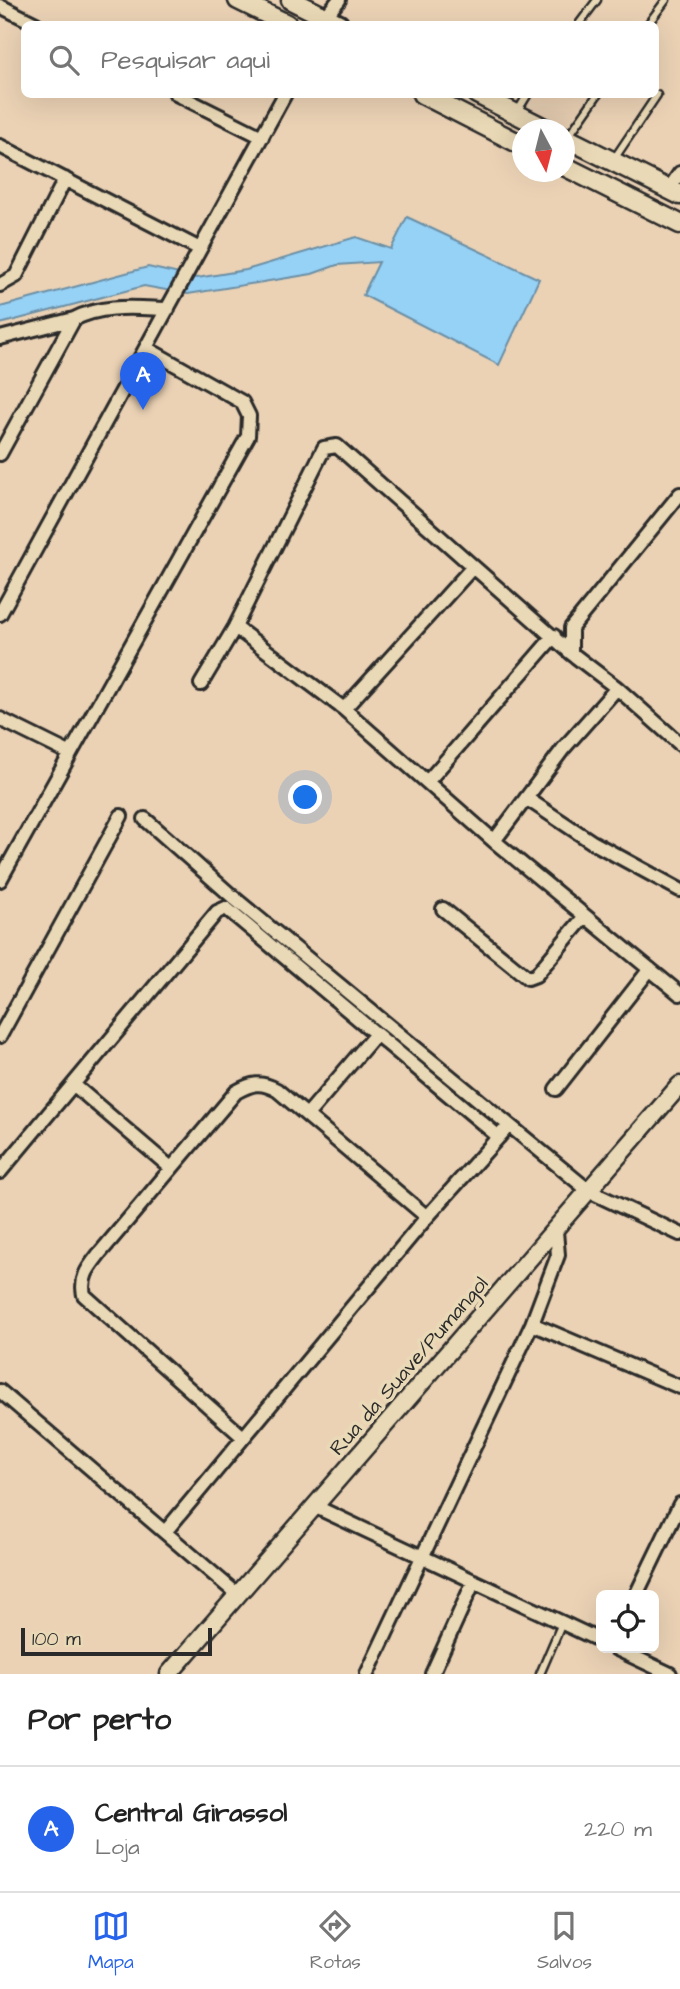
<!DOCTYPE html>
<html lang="pt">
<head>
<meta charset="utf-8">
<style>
	:root { --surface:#fff; --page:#f6f6f6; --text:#222; --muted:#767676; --line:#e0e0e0; --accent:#2563eb }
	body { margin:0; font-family:"Architects Daughter",sans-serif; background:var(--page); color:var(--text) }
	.controls { position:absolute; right:21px; bottom:21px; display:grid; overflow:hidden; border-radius:10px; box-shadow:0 7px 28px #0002 }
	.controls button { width:63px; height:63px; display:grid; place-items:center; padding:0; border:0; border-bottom:2px solid var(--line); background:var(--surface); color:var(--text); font:35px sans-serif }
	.compass { position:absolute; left:512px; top:119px; width:63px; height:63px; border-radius:50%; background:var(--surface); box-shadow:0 7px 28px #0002; rotate:173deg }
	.scale { position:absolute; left:21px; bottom:18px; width:191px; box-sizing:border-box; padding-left:7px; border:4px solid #2b2b2b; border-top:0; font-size:19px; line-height:24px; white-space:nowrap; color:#2b2b2b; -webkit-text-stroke:5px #ead9b6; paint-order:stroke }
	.you { position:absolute; left:306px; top:798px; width:24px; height:24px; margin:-18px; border:5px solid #fff; border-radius:50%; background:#1a73e8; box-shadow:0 0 0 10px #1a73e833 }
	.badge { display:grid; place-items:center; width:46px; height:46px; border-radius:50%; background:var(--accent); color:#fff; font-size:23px; font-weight:700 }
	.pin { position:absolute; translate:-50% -58px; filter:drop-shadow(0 2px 4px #0008) }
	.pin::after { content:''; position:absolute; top:37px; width:24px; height:21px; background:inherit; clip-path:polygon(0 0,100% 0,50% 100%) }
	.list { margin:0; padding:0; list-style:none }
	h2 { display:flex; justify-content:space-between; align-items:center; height:91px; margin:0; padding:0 28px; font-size:30px }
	h2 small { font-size:23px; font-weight:400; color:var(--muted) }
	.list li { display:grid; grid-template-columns:46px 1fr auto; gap:21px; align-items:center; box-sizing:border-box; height:126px; padding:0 28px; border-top:2px solid var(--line) }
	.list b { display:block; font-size:26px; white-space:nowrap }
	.list p { margin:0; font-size:23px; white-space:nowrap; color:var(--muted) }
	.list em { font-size:23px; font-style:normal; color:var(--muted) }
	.icon { flex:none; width:38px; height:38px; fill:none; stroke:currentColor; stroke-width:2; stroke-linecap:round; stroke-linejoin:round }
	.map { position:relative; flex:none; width:680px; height:1674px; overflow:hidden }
	.search { position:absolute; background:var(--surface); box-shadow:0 7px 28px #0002; left:21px; right:21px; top:21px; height:77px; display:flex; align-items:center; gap:18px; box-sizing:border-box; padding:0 24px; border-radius:10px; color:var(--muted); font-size:26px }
	.sheet { height:217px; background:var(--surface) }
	nav { display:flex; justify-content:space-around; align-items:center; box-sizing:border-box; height:98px; border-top:2px solid var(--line); background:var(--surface); font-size:19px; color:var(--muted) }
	nav a { display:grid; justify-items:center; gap:4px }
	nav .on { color:var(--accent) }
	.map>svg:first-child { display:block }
	.water { fill:#96d1f6; stroke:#6b8fa5; stroke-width:2 }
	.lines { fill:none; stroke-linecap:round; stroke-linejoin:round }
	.service-casing { stroke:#2b2b2b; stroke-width:11 }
	.minor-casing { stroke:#2b2b2b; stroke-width:18 }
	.tertiary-casing { stroke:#2b2b2b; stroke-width:21 }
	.secondary-casing { stroke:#2b2b2b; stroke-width:23 }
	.service { stroke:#ead9b6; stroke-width:6 }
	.minor { stroke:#ead9b6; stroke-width:12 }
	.tertiary { stroke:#ead9b6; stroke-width:16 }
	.secondary { stroke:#ead9b6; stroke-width:18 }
	.labels { text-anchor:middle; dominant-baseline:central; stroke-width:7; stroke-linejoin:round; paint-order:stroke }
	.street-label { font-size:21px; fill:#2b2b2b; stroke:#ead9b6 }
</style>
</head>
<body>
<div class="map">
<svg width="680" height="1674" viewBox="0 0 680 1674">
	<rect width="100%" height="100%" fill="#ebd2b5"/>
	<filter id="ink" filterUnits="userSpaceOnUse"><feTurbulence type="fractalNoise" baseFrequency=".0143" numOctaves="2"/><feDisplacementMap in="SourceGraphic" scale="14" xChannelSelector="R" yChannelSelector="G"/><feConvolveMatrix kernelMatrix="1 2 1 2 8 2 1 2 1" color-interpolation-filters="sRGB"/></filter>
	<g filter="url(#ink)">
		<!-- water -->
		<path class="water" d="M407,217l132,62 -40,86 -136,-70 16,-33 -42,3 -25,9 -124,20 -44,-8 -144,38v-17l148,-40 49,11 49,-8 110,-33 35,12z"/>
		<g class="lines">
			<!-- service casing -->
			<g class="service-casing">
				<path id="service" d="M579,24l18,-24
					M648,24l18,-24
					M517,112l11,-18
					M568,137l30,-43
					M614,159l43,-64
					M540,1674l22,-51"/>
			</g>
			<!-- minor casing -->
			<g class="minor-casing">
				<path id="minor" d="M0,6l36,18
					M325,17l14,-17
					M176,94l86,43
					M0,146l200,103
					M669,189l11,-16
					M0,285l16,-9 49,-97
					M0,338l74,-19
					M0,454l74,-135c29,-15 61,-11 94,-10
					M0,614l285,-520
					M235,627l109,82 150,132 186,153
					M571,653v-25l109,-134
					M201,684l34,-57 89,-179 13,-2 234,207 46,35 63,56
					M344,709l128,-141
					M0,719l69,34
					M428,781l126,-145
					M526,798l66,44 88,48
					M145,819l89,79 355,293 91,43
					M494,841l69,-92 54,-61
					M0,880l248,-444 1,-20 -7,-14 -96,-54
					M443,909l85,69 8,-3 49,-59
					M0,1036l121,-220
					M74,1085l97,83
					M556,1089l94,-120
					M307,1115l69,-81
					M0,1172l217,-260 9,-4 273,229
					M532,1324l148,63
					M0,1391l238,204
					M243,1437l-159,-142c-4,-18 5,-28 15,-41l137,-162c16,-9 25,-11 41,-2l150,127
					M314,1506l287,135
					M165,1532l262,-315 77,-86
					M636,1595l44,-91
					M615,1648l55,26
					M367,1674l165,-350 26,-69 -2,-24
					M432,1674l42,-93"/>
			</g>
			<!-- tertiary casing -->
			<g class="tertiary-casing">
				<path id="tertiary" d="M169,1674l511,-589"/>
			</g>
			<!-- secondary casing -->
			<g class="secondary-casing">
				<path id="secondary" d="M238,0l49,24
					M291,0l48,24
					M422,94l100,51
					M477,94l71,36
					M564,137l116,58
					M564,166l116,58"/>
			</g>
			<!-- service -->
			<use href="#service" class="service"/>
			<!-- minor -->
			<use href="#minor" class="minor"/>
			<!-- tertiary -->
			<use href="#tertiary" class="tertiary"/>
			<!-- secondary -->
			<use href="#secondary" class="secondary"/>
		</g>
	</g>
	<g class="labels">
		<!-- street labels -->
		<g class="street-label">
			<text transform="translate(409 1366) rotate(-49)">Rua da Suave/Pumangol</text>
		</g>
	</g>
</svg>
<div class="controls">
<button><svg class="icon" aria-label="locate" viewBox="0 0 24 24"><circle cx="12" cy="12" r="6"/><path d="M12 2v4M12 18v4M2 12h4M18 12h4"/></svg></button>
</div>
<svg class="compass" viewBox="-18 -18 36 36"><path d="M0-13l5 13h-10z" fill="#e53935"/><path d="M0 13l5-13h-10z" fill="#767676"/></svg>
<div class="scale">100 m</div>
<div class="you"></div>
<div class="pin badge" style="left:143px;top:410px">A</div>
<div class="search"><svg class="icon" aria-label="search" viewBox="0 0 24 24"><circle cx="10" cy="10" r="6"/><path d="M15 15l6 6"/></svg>Pesquisar aqui</div>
</div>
<section class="sheet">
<h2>Por perto<small></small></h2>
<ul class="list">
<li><span class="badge">A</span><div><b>Central Girassol</b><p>Loja</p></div><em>220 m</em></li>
</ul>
</section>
<nav>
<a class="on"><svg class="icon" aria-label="map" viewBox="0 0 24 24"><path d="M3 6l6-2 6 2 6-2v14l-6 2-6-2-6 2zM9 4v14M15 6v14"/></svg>Mapa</a>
<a><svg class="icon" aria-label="directions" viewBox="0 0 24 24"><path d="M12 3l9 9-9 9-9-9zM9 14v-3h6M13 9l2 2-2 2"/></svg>Rotas</a>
<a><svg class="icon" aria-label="saved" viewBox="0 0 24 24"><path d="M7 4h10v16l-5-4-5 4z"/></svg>Salvos</a>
</nav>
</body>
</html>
